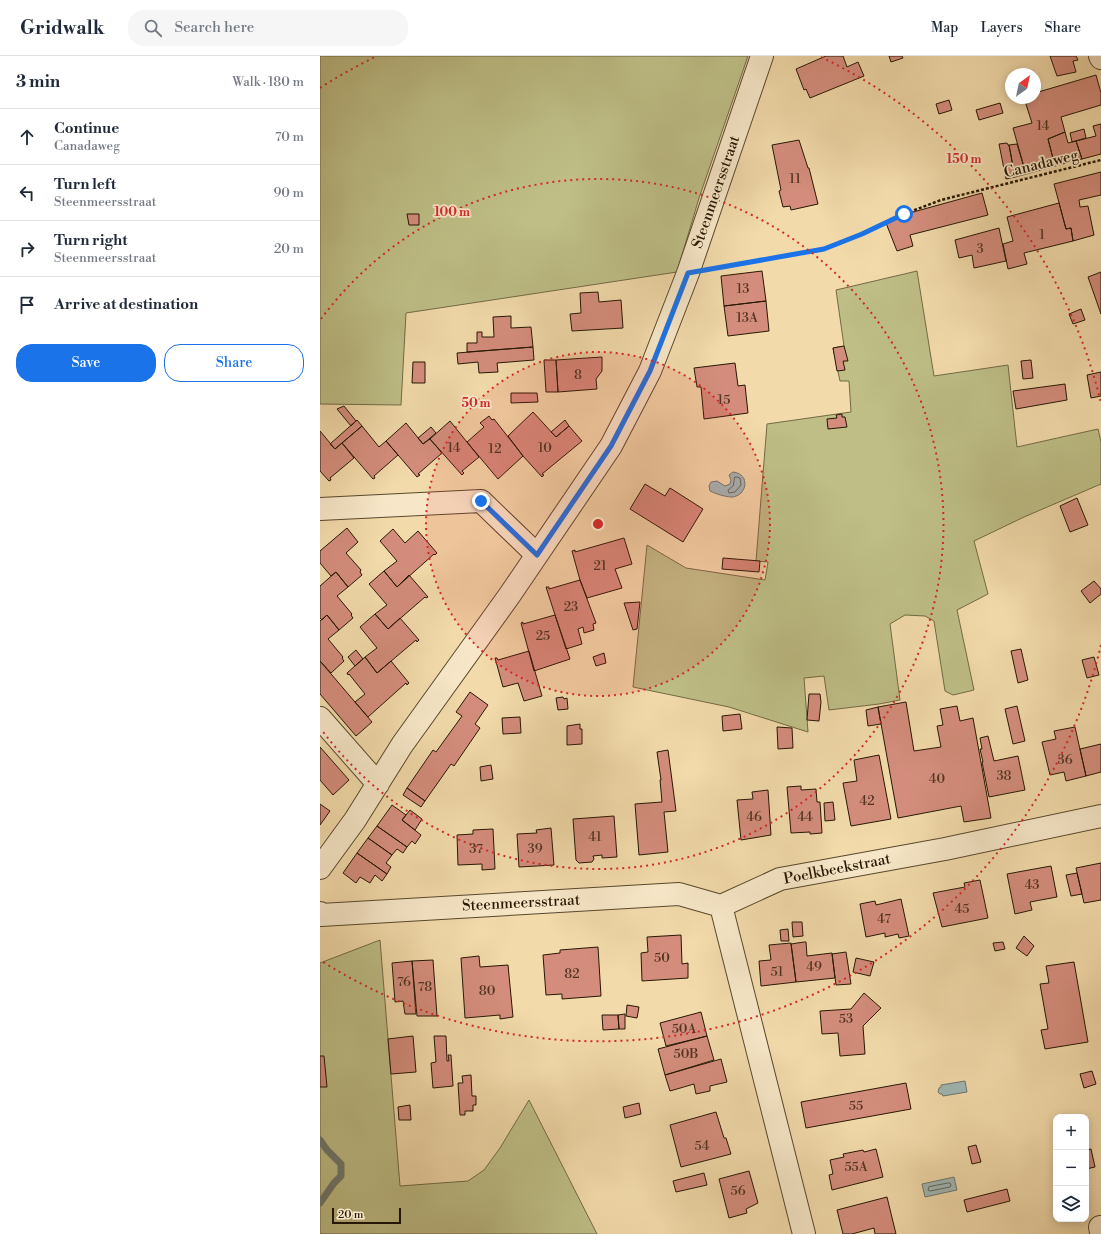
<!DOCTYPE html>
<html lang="en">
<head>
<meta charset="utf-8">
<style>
	:root { --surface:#fff; --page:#f6f6f7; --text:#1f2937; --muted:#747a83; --line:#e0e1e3; --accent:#1a73e8 }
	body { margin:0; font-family:"Libre Bodoni",serif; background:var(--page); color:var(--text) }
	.controls { position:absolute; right:12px; bottom:12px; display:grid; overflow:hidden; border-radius:8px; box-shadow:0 2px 10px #0003 }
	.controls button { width:36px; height:36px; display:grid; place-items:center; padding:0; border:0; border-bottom:1px solid var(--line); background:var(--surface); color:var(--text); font:20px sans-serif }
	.compass { position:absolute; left:685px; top:12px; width:36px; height:36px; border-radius:50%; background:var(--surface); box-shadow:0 2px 10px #0003; rotate:33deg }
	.scale { position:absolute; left:12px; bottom:10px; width:69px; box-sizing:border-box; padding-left:4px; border:2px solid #261703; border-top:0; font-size:11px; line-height:14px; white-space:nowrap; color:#261703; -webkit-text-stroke:3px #f7e7c8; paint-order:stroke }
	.stop { position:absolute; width:12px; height:12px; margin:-9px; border:3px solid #1a73e8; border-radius:50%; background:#fff }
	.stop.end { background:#1a73e8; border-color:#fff; box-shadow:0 1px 4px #0008 }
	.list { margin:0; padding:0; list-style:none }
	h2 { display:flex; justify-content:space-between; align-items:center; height:52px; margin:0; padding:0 16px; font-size:17px }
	h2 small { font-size:13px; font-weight:400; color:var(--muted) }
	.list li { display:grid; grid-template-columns:26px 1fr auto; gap:12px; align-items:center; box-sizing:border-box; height:56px; padding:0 16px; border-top:1px solid var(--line) }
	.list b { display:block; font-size:15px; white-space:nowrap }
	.list p { margin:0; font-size:13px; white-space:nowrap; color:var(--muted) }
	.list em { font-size:13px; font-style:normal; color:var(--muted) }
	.actions { display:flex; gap:8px; padding:12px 16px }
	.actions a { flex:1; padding:9px 0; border:1px solid var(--accent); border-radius:16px; text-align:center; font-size:14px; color:var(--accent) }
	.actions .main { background:var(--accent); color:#fff }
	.icon { flex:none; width:22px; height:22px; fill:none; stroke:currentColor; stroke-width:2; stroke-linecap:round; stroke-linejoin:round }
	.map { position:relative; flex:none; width:781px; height:1178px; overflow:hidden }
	header { display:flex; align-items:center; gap:24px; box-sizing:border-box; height:56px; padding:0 20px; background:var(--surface); border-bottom:1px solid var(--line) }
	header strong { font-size:19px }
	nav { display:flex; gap:22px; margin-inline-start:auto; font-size:14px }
	.search { width:280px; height:36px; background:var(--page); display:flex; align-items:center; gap:10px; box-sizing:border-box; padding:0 14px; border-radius:16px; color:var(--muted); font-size:15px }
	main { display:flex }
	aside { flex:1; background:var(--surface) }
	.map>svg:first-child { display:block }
	.green { fill:#bebe86; stroke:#726a44 }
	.water { fill:#a0b8b5; stroke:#6f786e }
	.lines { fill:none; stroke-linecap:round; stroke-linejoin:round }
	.shore { stroke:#63685c; stroke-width:1 }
	.stream { stroke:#6f786e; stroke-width:7 }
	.building { fill:#d48d7c; stroke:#261703 }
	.street-casing { stroke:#59482d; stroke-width:24 }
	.path { stroke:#261703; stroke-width:2.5; stroke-dasharray:3 2; stroke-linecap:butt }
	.street { stroke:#f7e7c8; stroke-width:22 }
	.route { stroke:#1a73e8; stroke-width:5 }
	.ring { fill:none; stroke:#d62828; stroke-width:2; stroke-dasharray:2 4 }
	.labels { text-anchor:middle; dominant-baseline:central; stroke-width:3.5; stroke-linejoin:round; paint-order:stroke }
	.number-label { font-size:13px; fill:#523421 }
	.street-label { font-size:15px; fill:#261703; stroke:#f7e7c8 }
	.centre { fill:#d62828; stroke:#f7e7c8; stroke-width:2 }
	.ring-label { font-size:12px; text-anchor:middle; font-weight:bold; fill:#d62828; stroke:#f7e7c8; stroke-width:3.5; stroke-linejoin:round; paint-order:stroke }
</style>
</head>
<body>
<header>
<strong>Gridwalk</strong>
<div class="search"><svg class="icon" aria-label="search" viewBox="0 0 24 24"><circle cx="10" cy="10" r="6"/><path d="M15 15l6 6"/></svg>Search here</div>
<nav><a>Map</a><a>Layers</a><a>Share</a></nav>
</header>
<main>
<aside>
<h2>3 min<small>Walk · 180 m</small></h2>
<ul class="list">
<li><svg class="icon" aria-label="ahead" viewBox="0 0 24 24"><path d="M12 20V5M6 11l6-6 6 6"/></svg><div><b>Continue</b><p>Canadaweg</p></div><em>70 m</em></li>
<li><svg class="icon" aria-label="left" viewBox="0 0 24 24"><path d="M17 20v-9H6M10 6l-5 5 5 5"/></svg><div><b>Turn left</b><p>Steenmeersstraat</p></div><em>90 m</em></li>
<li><svg class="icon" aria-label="right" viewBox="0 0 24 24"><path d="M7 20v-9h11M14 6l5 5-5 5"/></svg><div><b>Turn right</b><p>Steenmeersstraat</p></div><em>20 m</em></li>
<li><svg class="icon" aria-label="arrive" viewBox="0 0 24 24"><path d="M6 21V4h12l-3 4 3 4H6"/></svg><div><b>Arrive at destination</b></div></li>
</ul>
<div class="actions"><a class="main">Save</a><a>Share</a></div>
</aside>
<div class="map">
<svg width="781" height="1178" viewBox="0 0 781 1178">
	<rect width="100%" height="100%" fill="#f2daaa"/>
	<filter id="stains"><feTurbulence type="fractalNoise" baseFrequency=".005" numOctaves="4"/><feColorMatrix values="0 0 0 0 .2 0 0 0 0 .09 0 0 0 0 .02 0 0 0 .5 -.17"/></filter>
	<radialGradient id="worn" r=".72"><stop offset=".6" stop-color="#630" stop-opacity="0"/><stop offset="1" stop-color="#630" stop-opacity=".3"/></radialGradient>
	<!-- green -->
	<path class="green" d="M0,0h428l-49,142 -22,74 -271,41 -5,92 -81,-1z
		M597,215l17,105 74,-11 9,82 81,-18 3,13v42l-77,33 -50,24 14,53 -31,16 17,80 -21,5 -8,-4 -11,-70 -9,-5 -20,-1 -15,9 10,76 -21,4 -50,6 -5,-34 -20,2 4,54 -79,-25 -96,-20 14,-142 39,23 79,12 3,-18 -12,-1 11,-137 84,-12 -2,-31h-9l-7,-33 11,-2 -8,-56z
		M60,884l20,246 68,-5 16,-11 16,-22 29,-48 68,134h-277v-271z"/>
	<!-- water -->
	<path class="water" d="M413,416c18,2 14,24 -1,25 -6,0 -16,-3 -22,-6l-1,-5 2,-4 6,-1 8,5 5,-2 1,-4 -2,-5z
		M645,1025l2,11 -24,4 -1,-2h-2l-2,-2 1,-4 2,-1v-2z
		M634,1121l3,13 -32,7 -3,-13z"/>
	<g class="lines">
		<!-- shore -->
		<path class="shore" d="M415,421h2l3,1 1,7 -6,7 -6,1 -1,-3 5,-4z
			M629,1127l2,1 -1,3 -20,4 -2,-1 1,-3z"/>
		<!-- stream -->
		<path class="stream" d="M0,1084l7,10 14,14v12l-7,7 -14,20"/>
	</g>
	<!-- building -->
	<path class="building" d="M506,0h17l4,11 11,-5 6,14 -54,22 -4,-9 -2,1 -8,-21z
		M569,0h13l1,2 -12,4z
		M730,0h26l2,4 -5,1 3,11 -19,4z
		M776,19l5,18v12l-40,12 4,15 -17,7 7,27 -29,8 -13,-46 19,-5 -8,-25h11v-5z
		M629,44l3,10 -13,4 -3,-10z
		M680,47l3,10 -24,7 -3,-10z
		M781,68v30l-19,5 -6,-18 20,-5 -3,-10z
		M764,73l2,9 -14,4 -2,-9z
		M745,76l3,11 8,-2 6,18 -27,7 -7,-27z
		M479,84l9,28h1l9,36 -27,6 -1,-4 -7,1 -4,-16 2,-1 -9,-45z
		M687,87l1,2h1l6,32 -9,2 -7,-35z
		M697,88l9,30 -11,3 -6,-32z
		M781,116v23l-22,5 1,7 8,-1 6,29 -21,6 -2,-13 -5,1 -12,-45z
		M662,137l6,22 -78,20 3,11 -16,5 -11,-28 20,-9z
		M739,147l7,26 5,-1 2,13 -49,12 3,11 -19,5 -5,-25 10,-3 -6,-24z
		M87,158h12v11h-10z
		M679,172l7,33 -32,7 -2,-13 -13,3 -4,-18z
		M442,215l4,30 -42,5 -3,-30z
		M781,216v42l-13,-37z
		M278,236l1,10 22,-2 2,28 -51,3 -2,-17 11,-1 -1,-20z
		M446,245l3,30 -41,5 -4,-30z
		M761,253l4,11 -12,4 -4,-10z
		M191,260v12l20,-1 2,20 -66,5v-9h10v-11h5v5h12l-1,-20z
		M524,290l4,15h-5l2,9 -8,1 -4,-23z
		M213,291l1,13 -37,3 1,9 -19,1 -1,-11 -20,2 -1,-11z
		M282,301v14l-6,8 1,10 -39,3 -2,-32z
		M224,304h12l2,32h-12z
		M711,304l2,18 -10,1 -2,-18z
		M93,306h12v21h-13z
		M415,307l3,23 7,-1 3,28 -44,6 -3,-32h-4l-3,-19z
		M781,316v24l-10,2 -4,-23z
		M745,328l2,16 -51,9 -3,-18z
		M191,337h26l1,9 -27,1z
		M24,350l12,15 -5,5 -14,-17z
		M213,356l23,25 13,-11 13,15 -40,33 2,1 -2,2 -19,-21 -15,-20z
		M522,358v3h3l2,10 -19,2 -1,-10 10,-1 -1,-3z
		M169,360l3,4 2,-1 29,37 -25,23 -31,-37 17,-15 -4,-4z
		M37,364l5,6 -27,23 -5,-5z
		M245,364l4,6 -13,11 -5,-5z
		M130,365l29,36 -17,14 2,2 -2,2 -32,-36z
		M86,367l17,21 7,-5 12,14 -24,21 2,1 -3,2 -31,-36z
		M42,370l17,21 7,-6 12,14 -24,21 1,2 -2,1 -31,-36z
		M111,371l5,6 -13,11 -5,-6z
		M0,375l15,18 7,-6 12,15 -24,20 1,2 -2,1 -9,-10z
		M325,428l20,12 5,-8 33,21 -20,33 -53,-33z
		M757,442l11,27 -18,7 -10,-26z
		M27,472l11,14 -12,11 15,17 -1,2 2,3 -14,12 -12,-15 -5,4 -11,-13v-12z
		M73,473l12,14 13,-12 19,22 -2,2 -1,-1 -37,33 -13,-16 13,-10 -17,-20z
		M304,482l8,26 -17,5 7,19 -35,10 -7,-18 -8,-29 3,-1v2z
		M403,502l37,3 -1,11 -37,-3z
		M64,515l13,16 12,-12 19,22 -2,1 -1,-1 -37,32 -13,-15 12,-9 -18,-21z
		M16,516l12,15 -11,9 15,18 -1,1 2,3 -14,12 -12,-15 -5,5 -2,-2v-32z
		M260,524l16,43 -3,1 1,6 -10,3 -1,-6 -5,2 4,15 -16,5 -20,-62h3v2z
		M774,525l7,8v5l-11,9 -9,-12z
		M320,546l-3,27 -4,1 -9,-27z
		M55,558l13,15 12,-11 19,22 -2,2 -1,-2 -39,33 -12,-16 12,-9 -17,-21z
		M7,559l12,15 -11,9 15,18 -1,1 2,3 -13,12 -11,-12v-40z
		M235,559l15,44 -36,12 -13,-48 2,-1v2z
		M701,593l7,31 -10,3 -7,-32z
		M36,594l7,9 -8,7 -7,-9z
		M209,595l13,45 -18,5 -6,-18 -15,4 -8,-29h2l1,2z
		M284,597l2,10 -10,3 -3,-9z
		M45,601l12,16 14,-12 18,22 -2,2 -1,-2 -38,34 -13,-15 10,-8 -16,-20 -1,1 -1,-2z
		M774,601l5,18 -12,3 -5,-18z
		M0,605l52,61 -16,14 -36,-42z
		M150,636l18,13 -13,19 5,4 -26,38 -3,-2 -26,37 -18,-13 26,-38 3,2 26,-36 -6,-4z
		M489,638h11l1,8 -2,19 -12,-1z
		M243,641l1,2 3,-1 1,11 -10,1 -2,-12z
		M586,646l8,49 27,-4 -4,-21 6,-1 -3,-16 17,-3 3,15 13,-3 18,100 -27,4 -3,-16 -63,12 -20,-111z
		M697,650l8,35 -12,3 -8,-35z
		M558,651l3,17 -13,2 -2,-16z
		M420,658l2,15 -19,2 -1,-15z
		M200,661l1,16 -18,1 -1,-16z
		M260,668v5h2v15l-15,1v-19z
		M457,671l15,1 1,20 -15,1z
		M755,671l11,49 -20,5 -2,-9 -14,3 -8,-33 14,-3 -2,-8z
		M668,680l6,25 24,-5 7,34 -36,7 -7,-35h1l-3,-13h2l-2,-11z
		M781,688v28l-15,4 -6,-27z
		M0,691l29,33 -16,15 -13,-15z
		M348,694l8,61 -12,1 4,40 -29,3 -4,-51 27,-2 -2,-22h1l-4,-28z
		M559,699l12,64 -40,7 -8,-43 14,-2 -3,-21z
		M171,709l2,14 -12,2 -1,-14z
		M481,730v4l15,-1 1,13h3l2,31 -12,1v-2l-19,1 -4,-46z
		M87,732l18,13 -4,6 -18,-12z
		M448,734l3,45 -30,5 -4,-40 16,-1 -1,-7z
		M513,746l2,18 -10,1 -1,-18z
		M0,748l10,7 -10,14z
		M72,749l14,10 -4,5 19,15 -6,9 -3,-3 -5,6 -30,-21z
		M90,754l12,9 -7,11 -13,-10z
		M294,760l3,41 -15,1v-3l-9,1 1,3 -2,3 -13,1 -3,-3 -3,-41z
		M57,770l30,21 -4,6 -6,-4 -5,6 -24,-17z
		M231,772l3,37 -35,2 -2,-33 20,-1 -1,-3z
		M173,773l2,40 -13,1v-6l-24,1 -1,-30 16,-1v-4z
		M48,782l24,17 -6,8 5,4 -4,7 -30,-21z
		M37,797l30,21 -5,7 -7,-6 -5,8 -10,-6 -4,6 -13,-10z
		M781,807v37l-17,3 -8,-35z
		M731,810l6,31 -27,5 2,8 -17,4 -8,-40z
		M757,817l5,21 -11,2 -5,-21z
		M660,824l8,38 -46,9 -9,-34 32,-6 -1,-4z
		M581,843l8,37 -10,2 -1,-4 -13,3v-4l-19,4 -6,-33 15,-3 1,4z
		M472,866h10l1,14 -10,1z
		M468,873l1,12h-8l-1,-11z
		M361,879l1,29 6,-1v15l-46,3 -1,-28 7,-1 -1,-15z
		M704,880l10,10 -7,10 -11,-8z
		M484,886h2l1,14 25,-3 3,25 -39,4 -5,-38z
		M683,886l2,7 -10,2 -2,-8z
		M471,887l5,39 -35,4 -2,-25 12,-1 -2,-15z
		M278,891l3,49 -39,3v-5l-16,1 -3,-40 17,-2v-3z
		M526,896l5,32 -15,1 -4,-31z
		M159,900l1,11 28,-2 5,52 -13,2v-4l-35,3 -4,-60z
		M536,902l18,4 -4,14 -17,-4z
		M113,904l4,56h-20l-5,-55z
		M92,905l4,53h-11l-2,-13 -8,1 -3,-39z
		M754,906l14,80 -43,7 -4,-19 7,-1 -8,-45 9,-1 -3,-17z
		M544,937l17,15 -18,18 2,28 -25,2 -2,-23 -16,1 -2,-23 31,-2z
		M307,949l12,2 -2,11 -11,-2z
		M381,956l6,24 -41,10 -6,-23z
		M305,958v15h-6l-1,-14z
		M282,959h16l1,14 -16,1z
		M93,980l3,36 -25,2 -3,-35z
		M114,980h12l1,25h2l-1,-6h3l2,31 -20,2 -2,-25 5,-1z
		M387,980l7,24 -49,15 -7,-26z
		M0,1000h4l3,31h-7z
		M401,1003l6,23 -17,4v5l-14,3 -2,-10 -24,7 -5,-16z
		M772,1015l4,13 -12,4 -4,-14z
		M151,1019l1,21h4v9h-3v6h-8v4h-5l-2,-32h5l-1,-7z
		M586,1027l5,26 -105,19 -5,-26z
		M319,1047l2,11 -16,4 -2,-11z
		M90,1049l1,15h-12l-1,-13z
		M396,1056l8,26h2l5,16 -50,13 -11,-42z
		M656,1089l5,17 -9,2 -4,-17z
		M556,1093l7,28 -51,13 -3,-15 4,-1 -3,-14 14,-3 -1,-3 20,-4 1,2z
		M771,1093l4,18 -9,2v-19z
		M429,1115l9,32 -12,6 1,4 -18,5 -10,-39z
		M384,1117l3,12 -31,7 -3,-11z
		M687,1133l3,12 -43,11 -3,-12z
		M567,1141l9,37h-21l-1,-6 -22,6h-9l-6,-24z"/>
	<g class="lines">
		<!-- street casing -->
		<g class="street-casing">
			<path id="street" d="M780,0l1,2
				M0,453l161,-8 56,54
				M0,662l58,66
				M0,812l35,-48 47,-75 107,-149 102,-150 39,-75 38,-98 74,-217
				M401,850l59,-27 165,-30 156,-33
				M401,850l83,328
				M0,857l1,2 358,-21 42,12
				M780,1171l1,5"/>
		</g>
		<!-- path -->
		<path class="path" d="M394,213l110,-20 38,-15 42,-20 37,-14 160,-40"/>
		<!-- street -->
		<use href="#street" class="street"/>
	</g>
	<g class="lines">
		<!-- route -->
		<path class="route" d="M161,445l56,54 74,-109 39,-75 38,-98 136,-24 38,-15 42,-20"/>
	</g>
	<!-- distance rings -->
	<circle cx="278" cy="468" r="172" fill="#d62828" fill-opacity=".12"/>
	<g class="ring">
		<circle cx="278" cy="468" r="172"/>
		<path d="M1 263A345 345 0 1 1 1 673"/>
		<path d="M781 589A517 517 0 0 1 0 904M0 32A517 517 0 0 1 55 1M501 1A517 517 0 0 1 781 347"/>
	</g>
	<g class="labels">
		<!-- number labels -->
		<g class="number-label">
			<text x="723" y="70">14</text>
			<text x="475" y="123">11</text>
			<text x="722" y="179">1</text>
			<text x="660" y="193">3</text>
			<text x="423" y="233">13</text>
			<text x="427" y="262">13A</text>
			<text x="258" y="319">8</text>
			<text x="404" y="344">15</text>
			<text x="134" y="392">14</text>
			<text x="225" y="392">10</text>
			<text x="175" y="393">12</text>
			<text x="280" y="510">21</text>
			<text x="251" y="551">23</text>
			<text x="223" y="580">25</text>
			<text x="745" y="704">36</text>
			<text x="684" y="720">38</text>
			<text x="617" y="723">40</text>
			<text x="547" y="745">42</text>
			<text x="434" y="761">46</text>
			<text x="485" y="761">44</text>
			<text x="275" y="781">41</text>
			<text x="156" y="793">37</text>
			<text x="215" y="793">39</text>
			<text x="712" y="829">43</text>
			<text x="642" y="853">45</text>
			<text x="564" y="863">47</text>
			<text x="342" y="902">50</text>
			<text x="494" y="911">49</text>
			<text x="457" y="916">51</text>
			<text x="252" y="918">82</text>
			<text x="84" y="926">76</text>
			<text x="105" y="931">78</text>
			<text x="167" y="935">80</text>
			<text x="526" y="963">53</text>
			<text x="364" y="973">50A</text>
			<text x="366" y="998">50B</text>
			<text x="536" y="1050">55</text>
			<text x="382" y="1090">54</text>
			<text x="536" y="1111">55A</text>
			<text x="418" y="1135">56</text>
		</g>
		<!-- street labels -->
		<g class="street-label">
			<text transform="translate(721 108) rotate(-14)">Canadaweg</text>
			<text transform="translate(396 136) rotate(-71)">Steenmeersstraat</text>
			<text transform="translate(517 813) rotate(-11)">Poelkbeekstraat</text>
			<text transform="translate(201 847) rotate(-3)">Steenmeersstraat</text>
		</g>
	</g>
	<circle cx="278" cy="468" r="6" class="centre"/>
	<g class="ring-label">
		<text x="644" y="107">150 m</text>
		<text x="132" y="160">100 m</text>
		<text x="156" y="351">50 m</text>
	</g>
	<rect width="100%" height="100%" filter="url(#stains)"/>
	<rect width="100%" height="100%" fill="url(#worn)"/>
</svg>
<div class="controls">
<button>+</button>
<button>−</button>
<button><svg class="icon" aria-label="layers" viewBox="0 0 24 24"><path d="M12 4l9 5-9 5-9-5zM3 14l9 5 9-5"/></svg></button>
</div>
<svg class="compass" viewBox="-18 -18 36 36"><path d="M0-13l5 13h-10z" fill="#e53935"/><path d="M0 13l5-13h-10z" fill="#747a83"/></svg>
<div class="scale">20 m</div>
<div class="stop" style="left:584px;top:158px"></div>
<div class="stop end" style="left:161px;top:445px"></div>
</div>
</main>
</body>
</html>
